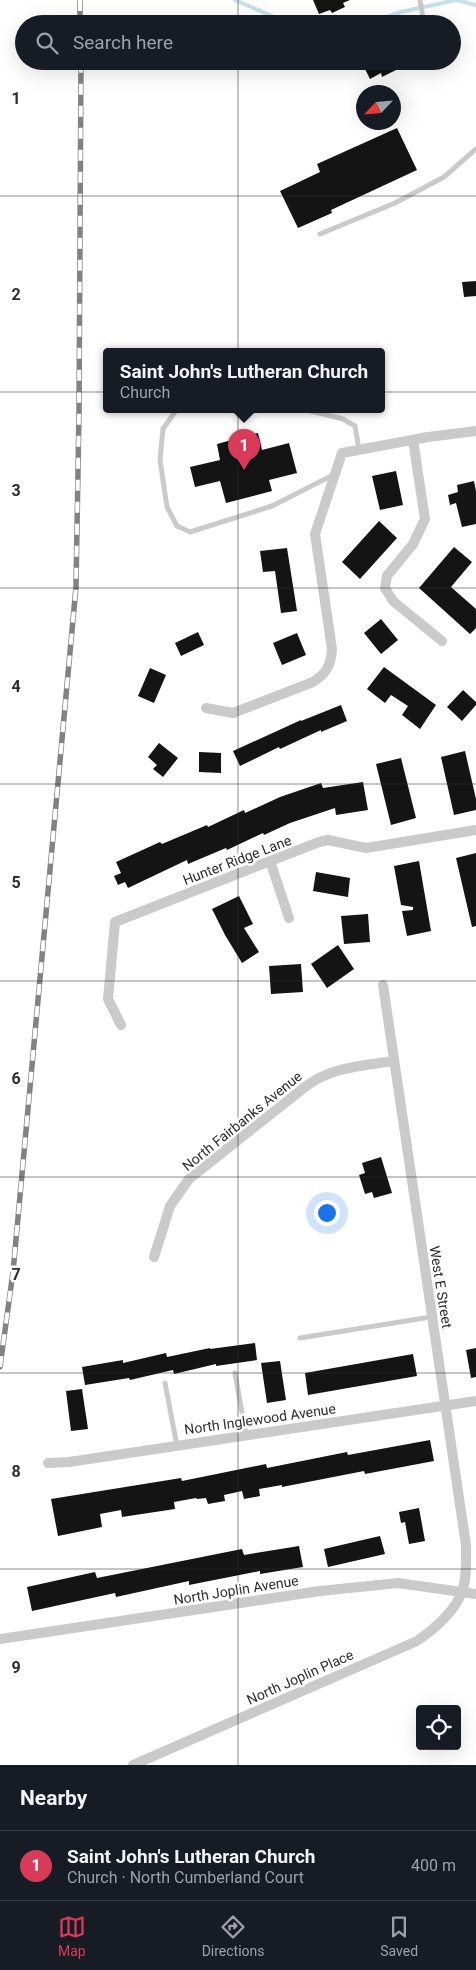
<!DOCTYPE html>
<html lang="en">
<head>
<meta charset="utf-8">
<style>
	:root { --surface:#171b24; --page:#20242c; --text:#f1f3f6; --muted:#9ea1a6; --line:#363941; --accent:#d83a5a }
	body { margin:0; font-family:Roboto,sans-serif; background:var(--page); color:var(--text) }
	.controls { position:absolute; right:15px; bottom:15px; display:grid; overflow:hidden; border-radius:5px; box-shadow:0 5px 20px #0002 }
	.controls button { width:45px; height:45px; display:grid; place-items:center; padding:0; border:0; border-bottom:1px solid var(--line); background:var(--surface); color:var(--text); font:25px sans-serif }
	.compass { position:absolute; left:356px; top:85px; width:45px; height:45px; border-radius:50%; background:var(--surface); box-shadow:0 5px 20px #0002; rotate:244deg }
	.you { position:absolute; left:326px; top:1212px; width:18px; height:18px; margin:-12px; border:4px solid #fff; border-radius:50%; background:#1a73e8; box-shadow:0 0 0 8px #1a73e833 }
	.badge { display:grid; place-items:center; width:32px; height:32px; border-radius:50%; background:var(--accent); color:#fff; font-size:16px; font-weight:700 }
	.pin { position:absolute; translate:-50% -41px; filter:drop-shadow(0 1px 2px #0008) }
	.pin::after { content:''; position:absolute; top:26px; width:18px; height:15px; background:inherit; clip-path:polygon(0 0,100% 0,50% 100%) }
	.popup { position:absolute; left:103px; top:348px; width:282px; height:65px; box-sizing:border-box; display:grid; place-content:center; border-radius:5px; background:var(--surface); filter:drop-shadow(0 1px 4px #0005); font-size:16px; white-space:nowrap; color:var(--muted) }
	.popup b { font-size:19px; color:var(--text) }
	.popup::after { content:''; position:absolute; left:50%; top:100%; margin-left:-10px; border:10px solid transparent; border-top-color:var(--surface) }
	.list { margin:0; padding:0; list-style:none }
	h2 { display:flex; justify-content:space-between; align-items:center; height:65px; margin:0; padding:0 20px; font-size:21px }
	h2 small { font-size:16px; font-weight:400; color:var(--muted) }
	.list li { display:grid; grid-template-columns:32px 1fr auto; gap:15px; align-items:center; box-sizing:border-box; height:70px; padding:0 20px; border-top:1px solid var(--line) }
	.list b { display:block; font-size:19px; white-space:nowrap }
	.list p { margin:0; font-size:16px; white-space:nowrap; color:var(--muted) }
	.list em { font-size:16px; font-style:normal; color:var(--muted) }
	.icon { flex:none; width:28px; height:28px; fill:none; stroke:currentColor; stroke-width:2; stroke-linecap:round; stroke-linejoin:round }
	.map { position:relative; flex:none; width:476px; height:1765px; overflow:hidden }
	.search { position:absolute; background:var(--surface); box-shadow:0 5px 20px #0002; left:15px; right:15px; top:15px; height:55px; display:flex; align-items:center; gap:12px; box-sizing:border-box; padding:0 18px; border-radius:28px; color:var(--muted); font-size:19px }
	.sheet { height:135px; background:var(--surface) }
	nav { display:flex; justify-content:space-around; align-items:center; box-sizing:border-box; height:70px; border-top:1px solid var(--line); background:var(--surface); font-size:14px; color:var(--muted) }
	nav a { display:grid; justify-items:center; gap:2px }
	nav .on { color:var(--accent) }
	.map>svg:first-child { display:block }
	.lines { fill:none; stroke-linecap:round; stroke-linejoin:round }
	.stream { stroke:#c8e0e8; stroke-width:4 }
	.building { fill:#141414 }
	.lane { stroke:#cacaca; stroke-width:5 }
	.street { stroke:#cacaca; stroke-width:10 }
	.rail-casing { stroke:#828282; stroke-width:5.5 }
	.rail { stroke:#fff; stroke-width:4; stroke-dasharray:11; stroke-linecap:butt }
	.grid { fill:none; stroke:#2d2d2d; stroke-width:1; stroke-opacity:0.55 }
	.labels { text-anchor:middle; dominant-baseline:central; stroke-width:5; stroke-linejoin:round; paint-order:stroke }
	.street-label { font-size:14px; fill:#2d2d2d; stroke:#fff }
	.grid-label { font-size:16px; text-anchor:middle; font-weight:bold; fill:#2d2d2d; stroke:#fff; stroke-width:5; stroke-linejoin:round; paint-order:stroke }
</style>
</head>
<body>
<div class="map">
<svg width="476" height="1765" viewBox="0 0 476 1765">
	<rect width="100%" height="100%" fill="#fff"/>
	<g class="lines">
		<!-- stream -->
		<path class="stream" d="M235,0l55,24
			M366,24l35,-12 55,-12 20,5"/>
	</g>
	<!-- building -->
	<path class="building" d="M313,0h37l-7,3 2,4 -13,6 -2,-3 -11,4z
		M361,61h31l4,9 -14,7 -1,-4 -11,6z
		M397,128l20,42 -86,40 1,3 -34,15 -18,-37 40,-19 -3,-8z
		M476,281v15l-12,1 -2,-15z
		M258,433l4,17 27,-7 8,30 -28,7 3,11 -46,12 -6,-22 -25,6 -5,-20 30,-7 -3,-16z
		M396,471l7,34 -23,5 -8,-34z
		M474,481l2,10v33l-14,3 -6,-24 -6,2 -2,-10 10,-3 -1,-7z
		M379,521l18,17 -37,41 -18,-17z
		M454,547l18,15 -21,25 25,22v19l-6,6 -51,-46z
		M287,548l10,63 -16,2 -6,-42 -12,1 -3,-21z
		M381,619l17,21 -17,14 -17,-21z
		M198,632l6,13 -23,11 -6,-13z
		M297,633l9,22 -24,10 -9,-22z
		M384,667l52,38 -16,24 -18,-14 6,-9 -17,-11 -6,8 -18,-14z
		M150,668l16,7 -12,28 -16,-7z
		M463,690l13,12v3l-14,16 -15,-14z
		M341,705l6,16 -26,11v-2l-41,19 -1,-2 -39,19 -7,-15 68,-31v1z
		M159,743l19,15 -15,19 -10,-8 4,-4 -9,-8z
		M465,751l11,48v11l-22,5 -13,-58z
		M199,752l22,1v20l-22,-1z
		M401,758l15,60 -25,7 -15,-61z
		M363,782l5,28 -32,5 -1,-7 -45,15 -26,12 -1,-2 -36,17 -1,-2 -38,16 -1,-4 -59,28 -3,-6 -7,3 -4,-9 7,-3 -5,-11 44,-20 2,2 45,-19 1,2 36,-17 1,3 35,-16 41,-14 2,5z
		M476,853v73l-4,1 -16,-69z
		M419,861l12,70 -24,5 -5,-25 11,-1v-3l-12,-2 -7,-39z
		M316,872l34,6 -2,19 -35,-6z
		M239,896l14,28 -9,4 15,24 -17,11 -17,-28 -13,-26z
		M368,914l2,28 -26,2 -3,-28z
		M338,945l16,24 -27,19 -16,-24z
		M301,964l2,28 -32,2 -2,-28z
		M381,1157l11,36 -18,5 -2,-6 -7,2 -6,-19 6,-2 -3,-10z
		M255,1343l2,17 -41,6v-2l-42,10 -1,-4 -43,10 -1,-2 -44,7 -3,-18 41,-7v3l43,-10 1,4 43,-9v1z
		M476,1348v29l-5,1 -5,-28z
		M413,1354l4,22 -109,19 -3,-22z
		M280,1361l6,39 -19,3 -6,-40z
		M82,1389l6,40 -17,2 -5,-40z
		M430,1440l4,21 -69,13 -1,-3 -82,16v-2l-23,4 1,7 -16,3 -2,-8 -18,4 1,6 -17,3 -2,-6 -9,1 -1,-1 -22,4 1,7 -53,8 -1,-7 -21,4 2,13 -44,9 -7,-37 130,-21 1,3 84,-17 1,4 80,-16 1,3z
		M419,1508l6,33 -16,3 -4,-22 -4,1 -2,-11z
		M380,1536l5,18 -57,13 -4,-18z
		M299,1546l4,21 -43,7v-3l-71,14v-4l-73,16 -1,-4 -83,18 -5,-24 68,-15 2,6 145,-29 2,6z"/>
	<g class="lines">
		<!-- lane -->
		<path class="lane" d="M420,0l4,24
			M320,234l75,-31 49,-26 32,-28
			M177,409l-14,20 -3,31 7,47 10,19 13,6 82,-26 63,-32
			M303,409l40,10 12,7 4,23
			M300,1338l131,-21
			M235,1373l11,62
			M165,1383l12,63"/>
		<!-- street -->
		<path class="street" d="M413,440l12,79 -12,25 -26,32 -2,12 8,13 49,40
			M206,708l27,5 80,-31c14,-9 18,-17 19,-33l-17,-115 27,-81 86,-16 48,-6
			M270,861l19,57
			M121,1025l-13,-26 7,-77 204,-80 9,-2 38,8 110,-18
			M154,1257l16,-51 19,-27 116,-92c26,-20 56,-21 88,-26
			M48,1463l21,-1 407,-61
			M0,1639l320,-48 78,-8 78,11
			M133,1765l284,-124c17,-12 37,-28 45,-49 5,-14 4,-32 4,-47l-83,-560"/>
		<!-- rail casing -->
		<g class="rail-casing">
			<path id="rail" d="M80,0v24
				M0,1367l13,-95 63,-685 3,-175 2,-351"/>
		</g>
		<!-- rail -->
		<use href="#rail" class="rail"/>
	</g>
	<!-- grid -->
	<path class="grid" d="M238,0v24M238,61v1704M0,196h476M0,392h476M0,588h476M0,784h476M0,981h476M0,1177h476M0,1373h476M0,1569h476"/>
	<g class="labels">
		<!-- street labels -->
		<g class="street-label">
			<text transform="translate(237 860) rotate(-21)">Hunter Ridge Lane</text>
			<text transform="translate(242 1121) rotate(-39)">North Fairbanks Avenue</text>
			<text transform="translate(441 1287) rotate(81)">West E Street</text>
			<text transform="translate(260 1419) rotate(-8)">North Inglewood Avenue</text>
			<text transform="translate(236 1590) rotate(-9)">North Joplin Avenue</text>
			<text transform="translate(300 1677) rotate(-24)">North Joplin Place</text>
		</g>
	</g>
	<g class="grid-label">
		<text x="16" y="104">1</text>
		<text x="16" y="300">2</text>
		<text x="16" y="496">3</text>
		<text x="16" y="692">4</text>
		<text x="16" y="888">5</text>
		<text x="16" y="1084">6</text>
		<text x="16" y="1280">7</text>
		<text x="16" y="1477">8</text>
		<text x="16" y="1673">9</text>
	</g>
</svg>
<div class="controls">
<button><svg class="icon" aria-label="locate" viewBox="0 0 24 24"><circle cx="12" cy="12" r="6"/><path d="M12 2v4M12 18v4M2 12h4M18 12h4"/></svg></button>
</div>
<svg class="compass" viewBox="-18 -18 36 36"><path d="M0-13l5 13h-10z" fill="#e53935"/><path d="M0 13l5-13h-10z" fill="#9ea1a6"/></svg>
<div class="you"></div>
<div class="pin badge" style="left:244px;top:470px">1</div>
<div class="popup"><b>Saint John's Lutheran Church</b>Church</div>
<div class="search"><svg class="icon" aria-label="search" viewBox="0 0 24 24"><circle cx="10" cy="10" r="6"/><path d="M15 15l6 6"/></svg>Search here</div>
</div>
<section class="sheet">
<h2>Nearby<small></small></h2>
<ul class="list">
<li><span class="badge">1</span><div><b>Saint John's Lutheran Church</b><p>Church · North Cumberland Court</p></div><em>400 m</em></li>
</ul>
</section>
<nav>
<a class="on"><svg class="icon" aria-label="map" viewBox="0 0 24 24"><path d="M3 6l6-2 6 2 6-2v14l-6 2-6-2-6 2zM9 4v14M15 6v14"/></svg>Map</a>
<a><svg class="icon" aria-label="directions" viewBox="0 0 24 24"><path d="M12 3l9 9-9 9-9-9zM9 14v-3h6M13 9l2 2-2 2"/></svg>Directions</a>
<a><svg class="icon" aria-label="saved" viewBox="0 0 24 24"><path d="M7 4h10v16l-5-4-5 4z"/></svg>Saved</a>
</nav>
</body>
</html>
